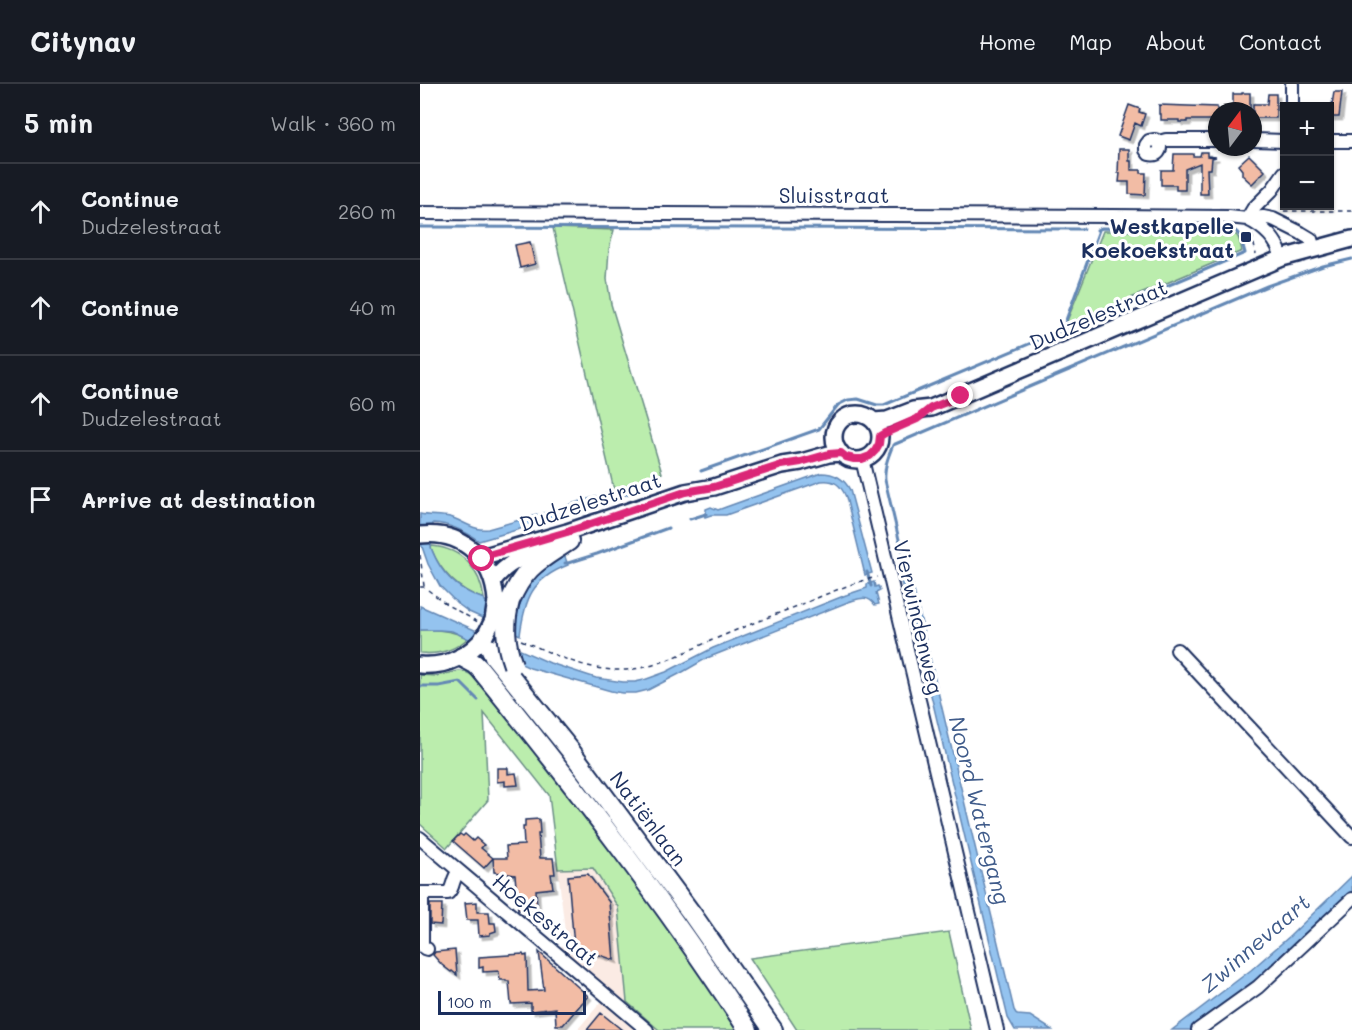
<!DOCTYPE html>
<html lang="en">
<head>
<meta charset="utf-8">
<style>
	:root { --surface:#171b24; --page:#242831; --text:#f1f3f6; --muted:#9ea1a6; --line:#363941 }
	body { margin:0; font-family:Mali,sans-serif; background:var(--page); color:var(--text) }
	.controls { position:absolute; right:18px; top:18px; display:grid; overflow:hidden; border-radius:0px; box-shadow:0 2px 4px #0004 }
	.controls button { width:54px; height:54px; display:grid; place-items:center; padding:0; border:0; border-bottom:2px solid var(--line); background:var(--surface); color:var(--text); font:30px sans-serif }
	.compass { position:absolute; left:788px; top:18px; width:54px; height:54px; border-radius:50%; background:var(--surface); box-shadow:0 2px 4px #0004; rotate:16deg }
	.scale { position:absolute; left:18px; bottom:15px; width:148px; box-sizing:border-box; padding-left:6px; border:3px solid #1b2f5e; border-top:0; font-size:16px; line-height:21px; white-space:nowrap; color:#1b2f5e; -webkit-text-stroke:4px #fff; paint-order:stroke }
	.stop { position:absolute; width:18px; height:18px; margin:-14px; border:4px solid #db2777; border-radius:50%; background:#fff }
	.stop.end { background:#db2777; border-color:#fff; box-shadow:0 2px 6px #0008 }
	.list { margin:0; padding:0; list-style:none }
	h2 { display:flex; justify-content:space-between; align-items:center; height:78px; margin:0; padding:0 24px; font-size:26px }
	h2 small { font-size:20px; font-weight:400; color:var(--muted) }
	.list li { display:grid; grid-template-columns:39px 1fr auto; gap:18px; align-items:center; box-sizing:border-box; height:96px; padding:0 24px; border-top:2px solid var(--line) }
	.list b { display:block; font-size:22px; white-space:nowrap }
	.list p { margin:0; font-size:20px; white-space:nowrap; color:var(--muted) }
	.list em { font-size:20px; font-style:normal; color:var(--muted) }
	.icon { flex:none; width:33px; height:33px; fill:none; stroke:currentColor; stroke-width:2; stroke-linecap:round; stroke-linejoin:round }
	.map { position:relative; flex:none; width:932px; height:946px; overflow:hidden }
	header { display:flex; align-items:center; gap:36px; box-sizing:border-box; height:84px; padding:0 30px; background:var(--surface); border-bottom:2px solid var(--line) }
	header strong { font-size:28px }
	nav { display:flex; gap:33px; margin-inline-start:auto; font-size:21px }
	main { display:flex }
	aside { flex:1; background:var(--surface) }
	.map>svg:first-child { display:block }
	.built { fill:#fbebe4 }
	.green { fill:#bbedad; stroke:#6b8e86; stroke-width:1.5 }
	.water { fill:#94c3ef; stroke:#6488b5; stroke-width:1.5 }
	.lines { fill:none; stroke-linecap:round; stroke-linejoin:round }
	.stream { stroke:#6488b5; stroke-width:3 }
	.building { fill:#f2bca5; stroke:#1b2f5e; stroke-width:1.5; filter:url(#shadow) }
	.minor-casing { stroke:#1b2f5e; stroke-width:16 }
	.major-casing { stroke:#1b2f5e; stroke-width:20 }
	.highway-casing { stroke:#1b2f5e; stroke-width:22 }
	.path { stroke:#1b2f5e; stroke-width:1.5; stroke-dasharray:4.5 4.5; stroke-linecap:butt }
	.minor { stroke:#fff; stroke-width:12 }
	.major { stroke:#fff; stroke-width:15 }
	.highway { stroke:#fff; stroke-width:18 }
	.major-bridge-casing { stroke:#1b2f5e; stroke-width:20; stroke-linecap:butt }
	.highway-bridge-casing { stroke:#1b2f5e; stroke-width:22; stroke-linecap:butt }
	.major-bridge { stroke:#fff; stroke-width:15 }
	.highway-bridge { stroke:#fff; stroke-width:18 }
	.route { stroke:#db2777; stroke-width:8 }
	.poi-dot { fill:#1b2f5e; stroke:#fff; stroke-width:2 }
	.labels { text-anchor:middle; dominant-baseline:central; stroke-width:6; stroke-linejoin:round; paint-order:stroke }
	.street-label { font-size:21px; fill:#1b2f5e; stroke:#fff }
	.poi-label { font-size:21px; font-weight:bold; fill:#1b2f5e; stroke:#fff; text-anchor:end }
	.water-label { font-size:22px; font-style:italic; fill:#3f5b8a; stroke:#fff }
</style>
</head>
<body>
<header>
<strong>Citynav</strong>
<nav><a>Home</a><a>Map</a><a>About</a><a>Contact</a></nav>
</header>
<main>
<aside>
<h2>5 min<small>Walk · 360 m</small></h2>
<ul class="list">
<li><svg class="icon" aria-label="ahead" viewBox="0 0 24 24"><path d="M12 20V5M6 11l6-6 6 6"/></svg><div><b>Continue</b><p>Dudzelestraat</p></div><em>260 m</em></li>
<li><svg class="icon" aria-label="ahead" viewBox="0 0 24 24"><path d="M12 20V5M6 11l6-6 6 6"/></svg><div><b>Continue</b></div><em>40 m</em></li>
<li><svg class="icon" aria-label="ahead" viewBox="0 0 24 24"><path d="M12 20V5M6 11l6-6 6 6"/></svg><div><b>Continue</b><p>Dudzelestraat</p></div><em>60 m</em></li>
<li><svg class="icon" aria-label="arrive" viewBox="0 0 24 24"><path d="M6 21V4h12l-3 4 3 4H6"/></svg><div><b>Arrive at destination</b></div></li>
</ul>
</aside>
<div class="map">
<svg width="932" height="946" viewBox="0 0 932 946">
	<defs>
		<filter id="shadow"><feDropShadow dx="3.5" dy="3.5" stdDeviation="0" flood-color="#0004"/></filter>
	</defs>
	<rect width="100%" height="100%" fill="#fff"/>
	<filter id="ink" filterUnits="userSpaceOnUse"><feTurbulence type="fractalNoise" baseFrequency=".0167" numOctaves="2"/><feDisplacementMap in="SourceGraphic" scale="12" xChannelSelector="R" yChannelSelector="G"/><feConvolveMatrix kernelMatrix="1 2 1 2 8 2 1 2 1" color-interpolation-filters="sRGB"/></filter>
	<g filter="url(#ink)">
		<!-- built -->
		<path class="built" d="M173,784l25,39 9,95 32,28h-82l32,-37 -50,-43 7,-9 -8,-72z"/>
		<!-- green -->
		<path class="green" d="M133,144l61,2 -5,19 -2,30 4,25 51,169 -48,17z
			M683,147h123c14,2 13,8 16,20l-177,75z
			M12,462c31,3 48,23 52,53 -26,-9 -43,-26 -53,-51z
			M0,546c17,-1 32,0 48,8 -14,13 -30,17 -48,15z
			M39,587c9,0 13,4 19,11 92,111 181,227 259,348h-78l-32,-28 -9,-95 -25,-39 -35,1 -9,-74 -65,-82 4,87 -41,48 -27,-24v-149l16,1z
			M529,848l22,98h-174l-47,-72z"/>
		<!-- water -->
		<path class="water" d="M401,389c14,0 23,5 29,17l22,83 -7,2 -19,-78c-5,-12 -12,-18 -25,-16l-95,34h-15l-6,2 -1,-3 2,-2v-3l5,-2 7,3 8,-3z
			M228,398l2,6 -74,21 -22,10 -75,22c-14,-10 -28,-17 -46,-18 0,8 -2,17 -2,24 1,4 4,10 6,14 10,19 26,31 47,38v2h34c11,-21 24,-36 47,-44l3,8c-36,14 -43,33 -48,70l-51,-23 -11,-8 -18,-18 -12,-22 -8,-23v-27c10,2 20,1 30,3 13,4 24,14 38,12l74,-21 9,-4z
			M486,478l4,12 104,436 3,5 13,1 22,14h-37l-7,-12 -103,-432h-3l-1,-5 3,-1 -1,-17z
			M454,498l1,5 3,-1 2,5 -4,2 3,11 -4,1c-8,-11 -16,-6 -27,-3l-141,56 -26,15 -33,17 -12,3h-13l-12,-2 -81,-23 -78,-37 -12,-1h-20v-24l130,57 46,15 27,4h12l9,-2 22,-8 47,-24 133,-53 21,-7v-4z
			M932,792v15l-93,86 -69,53h-18l79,-60 39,-34z"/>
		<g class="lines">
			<!-- stream -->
			<path class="stream" d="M0,143l664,2
				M642,247l37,-101
				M281,387l118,-42 19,-24 10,-5 10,-1 19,6h7l361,-152 -5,-18 -6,-5 -132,-2 -5,2
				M270,435l16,-5
				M145,479h3l29,-9 71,-26
				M485,481l-20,-85c-1,-13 3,-23 8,-35l374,-159 56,-20 29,-7
				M447,488l4,14
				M0,602h19l21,-4 18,18"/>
		</g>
		<!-- building -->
		<path class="building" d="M914,8h8l-3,25h-10v-12h3z
			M822,9h8v18h-17v-17h9z
			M848,10h8v24h-23v-14h14z
			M709,21l11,4 -1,3 6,2 -4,12 -6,-3 -6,17 -11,-4z
			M739,21l58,2v13h-30v2h-8v-2h-18v-6h-2z
			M699,65h10v12h2v9h10v3h5l-1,22 -16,-1v-12h-10l1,-9h-2z
			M781,68h6v4l9,1 -4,1 -1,11h-4l1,25h-8v-31l-15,6v21h-9v-5h-15v-15h12l1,-16h19v2h7z
			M829,71l16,16 -13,13 -10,-9v-5l-4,-5z
			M110,158l5,22 -15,4 -5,-23z
			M77,684h11v6l8,-1 2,12 -13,1v-5l-8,1z
			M119,735l1,15h-2l2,24h13l2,16h-4l2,14 -17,2 1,19 -19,1 -3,-35 -21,-3 -1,-14h14l-1,-12 18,-1 -1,-18h2v-7z
			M40,750l3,2 2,-2 8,7 3,-3 8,7 -3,3 12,10 -9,10 -31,-27z
			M168,790l21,28 5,58 -40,-14 -6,-70z
			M57,818v10h12l1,11h5l1,8 -6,2v2l-11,1 -1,-16h-11l-2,-17z
			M10,820h12l-1,21 -11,-1z
			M35,866l2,25 -5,-4 -1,1 -9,-7 -9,-10 2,-3z
			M119,868l49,44 -25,29h-7l-1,-17 -24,3v-8l-20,1 -2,-23h-3v-1h-6l-1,-9 -16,1v-5l-4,1v-11l44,-3 1,2 3,-1 1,36 16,-1z
			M181,929l21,17h-35z"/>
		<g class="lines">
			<!-- minor casing -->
			<g class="minor-casing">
				<path id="minor" d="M872,0v22
					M833,56l31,1
					M910,57h22
					M739,58c3,9 -1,14 -10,12l-3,-4v-5l3,-4 6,-1 4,2 7,-2h51
					M0,129l694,3 115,1 18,2 16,-2 10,2 28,14 10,6 3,10
					M827,135l6,-10 19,-19 12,-17
					M827,135c17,8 30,20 35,39
					M442,375l135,571
					M757,566l175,187
					M0,754l227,192
					M0,809h28c7,-7 3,-13 11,-22
					M2,809v50l2,5 3,1
					M778,946l60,-43 94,-88"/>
			</g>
			<!-- major casing -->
			<g class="major-casing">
				<path id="major" d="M414 353a23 23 0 1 1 46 0a23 23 0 1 1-46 0Z
					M454,337l13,-1 26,-10 18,-2 330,-141 21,-9 70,-19
					M0,451c43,-5 73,24 76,66
					M59,472l9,-1 79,-23 118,-40 29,-5 68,-22 19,-3 28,-8 12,-1
					M73,497c16,-22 37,-26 61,-35
					M0,581c27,2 48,-8 65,-29"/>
			</g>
			<!-- highway casing -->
			<g class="highway-casing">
				<path id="highway" d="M90,517c15,-35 29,-40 59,-60
					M65,552l9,20 76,94 122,164 81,116
					M42,573l13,7 5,5c94,116 186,235 268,361"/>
			</g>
			<!-- path -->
			<path class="path" d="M864,127h68
				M832,151l4,19
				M0,471l4,31
				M0,503h4l25,19 29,16
				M101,556c30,13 61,29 95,30 38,1 65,-17 99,-31 28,-12 56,-23 85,-34 25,-10 50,-22 77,-28"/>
			<!-- minor -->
			<use href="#minor" class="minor"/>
			<!-- major -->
			<use href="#major" class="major"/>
			<!-- highway -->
			<use href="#highway" class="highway"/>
			<!-- major-bridge casing -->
			<g class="major-bridge-casing">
				<path id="major-bridge" d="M65,552l8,-16 3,-19"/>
			</g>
			<!-- highway-bridge casing -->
			<g class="highway-bridge-casing">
				<path id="highway-bridge" d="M90,517c-6,23 -5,42 3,64"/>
			</g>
			<!-- major-bridge -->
			<use href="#major-bridge" class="major-bridge"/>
			<!-- highway-bridge -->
			<use href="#highway-bridge" class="highway-bridge"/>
		</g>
	</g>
	<g class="lines" filter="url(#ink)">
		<!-- route -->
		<path class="route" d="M62,475l-3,-3 9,-1 79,-23 118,-40 29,-5 68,-22 19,-3 28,-8 12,-1 5,4 8,2h8l8,-3 5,-5 4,-7 1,-8 5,-3 32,-14 14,-11 30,-12"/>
	</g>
	<!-- markers -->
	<rect class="poi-dot" x="820" y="147" width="12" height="12" rx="3"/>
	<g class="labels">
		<!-- street labels -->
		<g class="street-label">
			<text x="414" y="110">Sluisstraat</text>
			<text transform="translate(678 230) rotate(-23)">Dudzelestraat</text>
			<text transform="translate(170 417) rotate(-18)">Dudzelestraat</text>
			<text transform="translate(499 533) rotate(77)">Vierwindenweg</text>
			<text transform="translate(229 734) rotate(53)">Natiënlaan</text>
			<text transform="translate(126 835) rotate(40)">Hoekestraat</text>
		</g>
		<!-- poi labels -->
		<g class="poi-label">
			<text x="814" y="141">Westkapelle<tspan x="814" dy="24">Koekoekstraat</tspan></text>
		</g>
		<!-- water labels -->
		<g class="water-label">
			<text transform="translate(560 726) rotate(76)">Noord Watergang</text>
			<text transform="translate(835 859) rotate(-41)">Zwinnevaart</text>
		</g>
	</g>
</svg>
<div class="controls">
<button>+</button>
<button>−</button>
</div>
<svg class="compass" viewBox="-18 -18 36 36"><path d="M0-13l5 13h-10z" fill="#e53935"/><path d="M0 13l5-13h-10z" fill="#9ea1a6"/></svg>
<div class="scale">100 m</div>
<div class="stop" style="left:62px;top:475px"></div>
<div class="stop end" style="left:541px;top:312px"></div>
</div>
</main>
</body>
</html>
